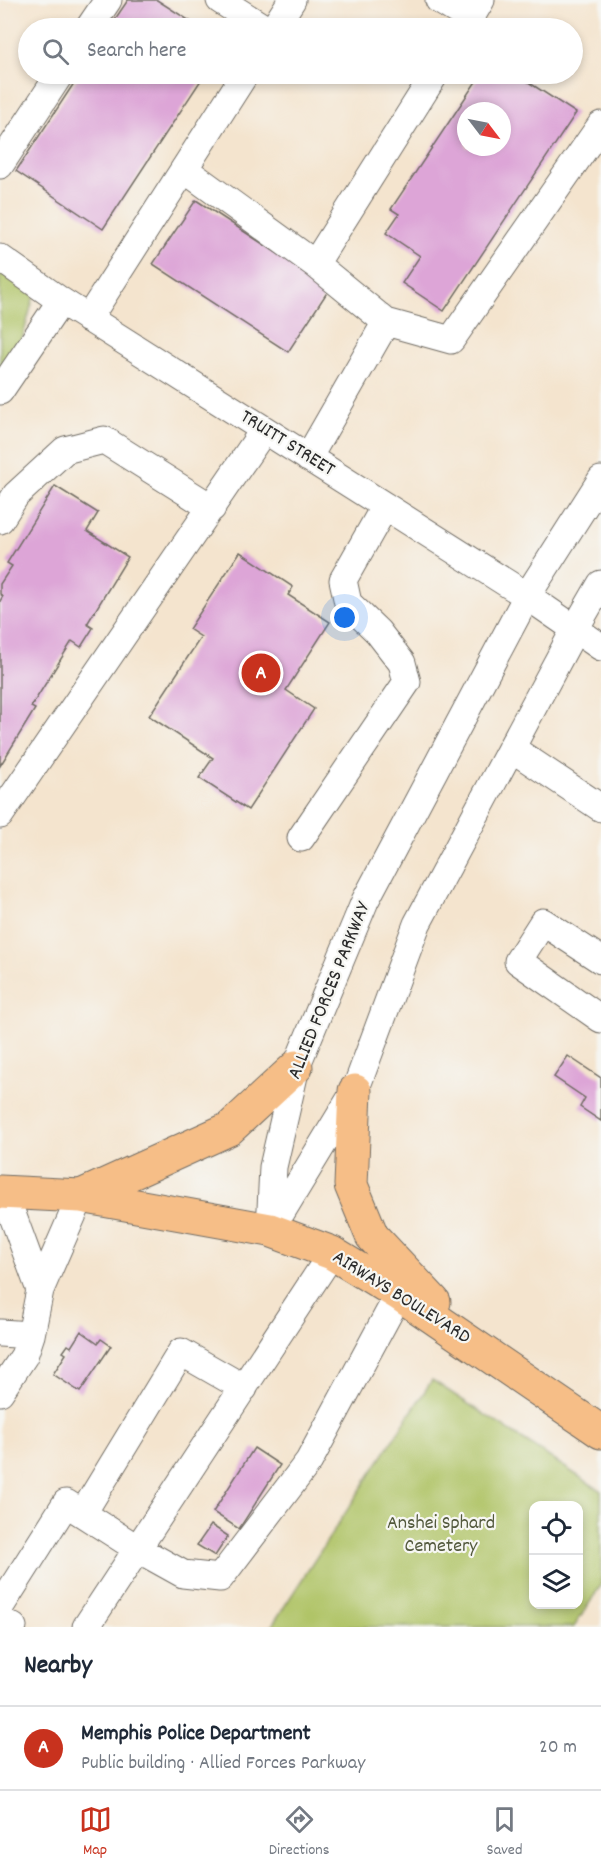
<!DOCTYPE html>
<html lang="en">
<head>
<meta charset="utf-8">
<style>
	:root { --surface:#fff; --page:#f2f2f3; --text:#1f2937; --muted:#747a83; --line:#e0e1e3; --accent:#c8321e }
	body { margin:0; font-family:Dekko,sans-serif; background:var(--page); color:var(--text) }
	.controls { position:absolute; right:18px; bottom:18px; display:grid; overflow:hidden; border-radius:12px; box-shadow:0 3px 9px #0003 }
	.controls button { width:54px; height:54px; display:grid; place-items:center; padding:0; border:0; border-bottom:2px solid var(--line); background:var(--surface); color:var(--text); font:30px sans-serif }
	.compass { position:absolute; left:457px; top:102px; width:54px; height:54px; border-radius:50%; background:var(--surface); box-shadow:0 3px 9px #0003; rotate:122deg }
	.you { position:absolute; left:345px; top:618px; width:21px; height:21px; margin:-15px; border:4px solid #fff; border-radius:50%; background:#1a73e8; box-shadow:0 0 0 9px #1a73e833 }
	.badge { display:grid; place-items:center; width:39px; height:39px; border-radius:50%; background:var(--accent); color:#fff; font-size:20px; font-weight:700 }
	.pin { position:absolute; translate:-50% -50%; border:3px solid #fff; box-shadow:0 2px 6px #0006 }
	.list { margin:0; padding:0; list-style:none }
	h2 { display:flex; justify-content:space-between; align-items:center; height:78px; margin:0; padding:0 24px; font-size:26px }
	h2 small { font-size:20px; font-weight:400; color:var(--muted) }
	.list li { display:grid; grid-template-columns:39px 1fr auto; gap:18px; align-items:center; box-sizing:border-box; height:84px; padding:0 24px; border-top:2px solid var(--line) }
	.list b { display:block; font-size:22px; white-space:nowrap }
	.list p { margin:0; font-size:20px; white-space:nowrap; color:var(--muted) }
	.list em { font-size:20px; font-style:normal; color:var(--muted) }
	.icon { flex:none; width:33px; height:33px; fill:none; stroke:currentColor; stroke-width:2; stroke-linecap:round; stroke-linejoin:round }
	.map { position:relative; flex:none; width:601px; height:1627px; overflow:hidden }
	.search { position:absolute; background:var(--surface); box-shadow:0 3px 9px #0003; left:18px; right:18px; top:18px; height:66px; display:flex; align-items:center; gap:15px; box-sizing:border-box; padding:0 21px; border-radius:33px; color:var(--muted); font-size:22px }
	.sheet { height:162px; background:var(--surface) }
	nav { display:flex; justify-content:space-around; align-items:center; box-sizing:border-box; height:84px; border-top:2px solid var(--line); background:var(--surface); font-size:16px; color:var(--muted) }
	nav a { display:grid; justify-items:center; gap:3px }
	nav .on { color:var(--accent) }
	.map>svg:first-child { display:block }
	.green { fill:#b0c468; stroke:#6e784a; stroke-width:1.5; fill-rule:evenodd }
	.building { fill:#dda5d7; fill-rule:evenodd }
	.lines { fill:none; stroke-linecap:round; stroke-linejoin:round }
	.minor-casing { stroke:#716c64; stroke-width:29 }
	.major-casing { stroke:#716c64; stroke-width:35 }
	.minor { stroke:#fff; stroke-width:27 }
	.major { stroke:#f6be87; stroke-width:33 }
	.labels { text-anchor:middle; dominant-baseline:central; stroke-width:4.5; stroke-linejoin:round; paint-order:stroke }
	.street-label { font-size:20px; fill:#2b2b2b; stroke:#f6f6f2 }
	.park-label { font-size:20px; fill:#53593d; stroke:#f6f6f2 }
</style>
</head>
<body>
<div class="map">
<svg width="601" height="1627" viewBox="0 0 601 1627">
	<rect width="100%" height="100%" fill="#f6f6f2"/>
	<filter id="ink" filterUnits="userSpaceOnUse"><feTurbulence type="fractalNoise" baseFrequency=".0167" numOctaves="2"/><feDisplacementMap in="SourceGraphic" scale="12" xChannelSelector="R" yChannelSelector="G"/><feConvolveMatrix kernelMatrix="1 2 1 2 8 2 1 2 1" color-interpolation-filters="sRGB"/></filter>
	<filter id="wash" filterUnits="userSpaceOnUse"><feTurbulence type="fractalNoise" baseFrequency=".008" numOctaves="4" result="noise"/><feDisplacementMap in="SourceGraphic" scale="24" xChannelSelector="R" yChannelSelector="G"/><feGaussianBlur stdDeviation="1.35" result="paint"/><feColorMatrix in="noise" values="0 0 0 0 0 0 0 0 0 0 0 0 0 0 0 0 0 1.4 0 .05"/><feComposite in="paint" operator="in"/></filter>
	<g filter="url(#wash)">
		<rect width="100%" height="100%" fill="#f4e4ce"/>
		<!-- green -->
		<path class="green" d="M0,267l34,29 -12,44 -22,32z
			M432,1380l169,111v94l-27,42h-303zM534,1506h44v98h-44z"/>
		<g id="blocks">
			<!-- building -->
			<path class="building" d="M128,0h29l44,28h-92z
				M80,74h125l-102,155 -87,-58z
				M481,74h35l60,39 -132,198 -42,-28 18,-27 -34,-23 13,-19 -8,-5zM466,111h36v36h-36z
				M196,200l134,88 -42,64 -135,-88z
				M55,486l43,27 -11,18 41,26 -41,67 6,4 -12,19 -9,-6 -41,66 4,2 -35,57v-165l3,-5 -3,-2v-10l12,-18 -5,-3z
				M240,552l53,35 -5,8 42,27 -44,68 28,19 -66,101 -49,-32 14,-20 -64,-42 52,-79 -12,-8z
				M568,1056l33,22v43l-21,-14 5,-9 -31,-21z
				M81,1331l17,12 3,-4 10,7 -31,46 -27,-18 13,-20 -3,-2 5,-7 3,2z
				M254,1448l26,17 -41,64 -26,-17z
				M211,1525l17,11 -13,20 -18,-11z"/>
		</g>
	</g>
	<g filter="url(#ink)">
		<use href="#blocks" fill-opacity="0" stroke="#716c64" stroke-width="1.5"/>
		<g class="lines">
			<!-- minor casing -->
			<g class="minor-casing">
				<path id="minor" d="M220,0l44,28
					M439,0l31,19 11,-19
					M89,28l19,-28
					M274,28l18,-28
					M0,165l60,-91
					M184,169l131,95 71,58
					M0,258l61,43 466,295 74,51
					M315,264l120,-190
					M88,319l157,-245
					M0,391l61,-90
					M308,458l78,-136 65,18 150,-215
					M0,520l16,-25 49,-45 39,-10 108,68
					M511,748l90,60
					M0,815l264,-385
					M301,838l106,-156 -5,-19 -24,-31 -30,-29 -5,-23 42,-74
					M601,960l-58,-38 -25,39 83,58
					M4,1192l36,98 41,-94
					M273,1226l82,-135 62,-167 158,-295 26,-45
					M270,1230l3,-63 23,-100 69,-166 162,-305 74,-116
					M0,1333l31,2
					M0,1392l24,-36 7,-21 9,-45
					M83,1513l98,-161 63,36
					M0,1607l66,-104 72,46 45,25 37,4 89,-117 90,-167
					M0,1620l13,7
					M86,1627l246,-374"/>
			</g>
			<!-- major casing -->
			<g class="major-casing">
				<path id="major" d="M355,1091l-4,94 21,51 62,66
					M0,1192l81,4 189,34 62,23 67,41 202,138
					M81,1196l148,-67 67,-62"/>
			</g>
			<!-- minor -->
			<use href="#minor" class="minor"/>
			<!-- major -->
			<use href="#major" class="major"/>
		</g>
	</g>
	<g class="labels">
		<!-- street labels -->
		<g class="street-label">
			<text transform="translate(287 444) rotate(32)">TRUITT STREET</text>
			<text transform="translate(330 991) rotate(-68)">ALLIED FORCES PARKWAY</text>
			<text transform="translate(401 1298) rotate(32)">AIRWAYS BOULEVARD</text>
		</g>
		<!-- park labels -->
		<g class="park-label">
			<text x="441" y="1524">Anshei Sphard<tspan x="441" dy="23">Cemetery</tspan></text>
		</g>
	</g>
</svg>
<div class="controls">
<button><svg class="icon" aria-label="locate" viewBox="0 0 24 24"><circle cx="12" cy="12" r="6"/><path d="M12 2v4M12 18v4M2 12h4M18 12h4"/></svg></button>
<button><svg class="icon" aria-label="layers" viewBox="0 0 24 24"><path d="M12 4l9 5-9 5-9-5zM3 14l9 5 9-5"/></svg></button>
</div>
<svg class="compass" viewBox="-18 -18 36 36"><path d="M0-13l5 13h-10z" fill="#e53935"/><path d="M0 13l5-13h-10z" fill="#747a83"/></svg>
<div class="you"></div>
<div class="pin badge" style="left:261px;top:673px">A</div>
<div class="search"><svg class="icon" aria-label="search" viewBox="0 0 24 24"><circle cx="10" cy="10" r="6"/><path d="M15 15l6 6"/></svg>Search here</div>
</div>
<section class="sheet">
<h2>Nearby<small></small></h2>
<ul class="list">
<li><span class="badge">A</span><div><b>Memphis Police Department</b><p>Public building · Allied Forces Parkway</p></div><em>20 m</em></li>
</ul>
</section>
<nav>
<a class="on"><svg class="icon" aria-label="map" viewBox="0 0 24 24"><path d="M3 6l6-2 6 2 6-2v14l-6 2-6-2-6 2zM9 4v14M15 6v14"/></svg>Map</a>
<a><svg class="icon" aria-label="directions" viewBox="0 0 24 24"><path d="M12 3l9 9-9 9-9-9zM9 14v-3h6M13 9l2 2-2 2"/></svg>Directions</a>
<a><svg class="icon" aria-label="saved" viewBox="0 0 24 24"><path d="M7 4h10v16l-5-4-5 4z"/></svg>Saved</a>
</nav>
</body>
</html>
